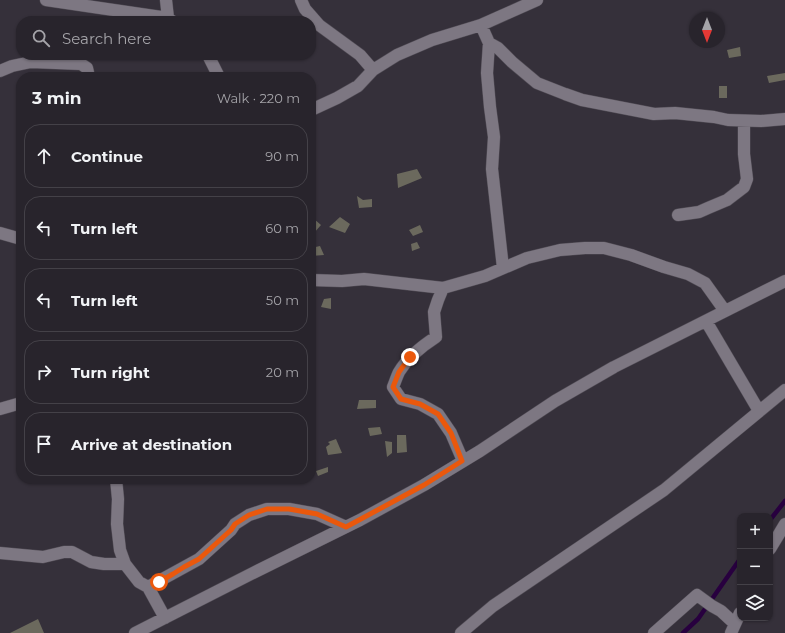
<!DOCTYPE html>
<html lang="en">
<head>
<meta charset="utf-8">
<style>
	:root { --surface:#28242c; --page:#343038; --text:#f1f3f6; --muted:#a5a4a9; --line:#444148 }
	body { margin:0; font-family:Montserrat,sans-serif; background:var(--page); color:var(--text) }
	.controls { position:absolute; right:12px; bottom:12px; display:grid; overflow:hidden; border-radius:8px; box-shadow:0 1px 3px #0004 }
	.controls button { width:36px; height:36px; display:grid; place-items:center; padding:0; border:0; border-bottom:1px solid var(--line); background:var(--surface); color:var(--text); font:20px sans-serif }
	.compass { position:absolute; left:689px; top:12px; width:36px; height:36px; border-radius:50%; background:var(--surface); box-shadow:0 1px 3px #0004; rotate:180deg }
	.stop { position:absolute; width:12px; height:12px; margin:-9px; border:3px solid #ea580c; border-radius:50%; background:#fff }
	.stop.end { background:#ea580c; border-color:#fff; box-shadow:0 1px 4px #0008 }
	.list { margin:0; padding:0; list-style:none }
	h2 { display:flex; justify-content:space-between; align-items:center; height:52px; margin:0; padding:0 16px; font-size:17px }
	h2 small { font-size:13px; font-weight:400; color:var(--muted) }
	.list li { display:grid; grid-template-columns:26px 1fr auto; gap:12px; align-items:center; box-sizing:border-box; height:64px; margin:0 8px 8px; padding:0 8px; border:1px solid var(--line); border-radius:16px }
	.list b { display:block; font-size:15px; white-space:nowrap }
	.list em { font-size:13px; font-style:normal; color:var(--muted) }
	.icon { flex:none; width:22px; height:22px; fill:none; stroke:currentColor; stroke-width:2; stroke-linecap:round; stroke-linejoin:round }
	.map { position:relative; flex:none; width:785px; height:633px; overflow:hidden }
	.search { position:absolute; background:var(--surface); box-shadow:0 1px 3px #0004; left:16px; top:16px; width:300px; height:44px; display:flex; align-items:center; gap:10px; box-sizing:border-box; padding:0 14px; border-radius:16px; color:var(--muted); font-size:15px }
	.panel { position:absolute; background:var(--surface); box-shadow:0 1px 3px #0004; left:16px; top:72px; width:300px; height:412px; border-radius:16px }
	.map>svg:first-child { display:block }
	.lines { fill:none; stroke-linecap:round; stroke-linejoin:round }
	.stream { stroke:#28003f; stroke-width:4.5 }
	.building { fill:#6b695d }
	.minor-casing { stroke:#524d56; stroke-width:13 }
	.minor { stroke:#7d7782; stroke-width:12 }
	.route { stroke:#ea580c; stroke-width:5 }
</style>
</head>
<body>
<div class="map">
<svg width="785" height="633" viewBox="0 0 785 633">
	<rect width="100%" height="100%" fill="#35303a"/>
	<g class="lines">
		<!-- stream -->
		<path class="stream" d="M770,520l15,-19
			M683,633l15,-14 42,-60"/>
	</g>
	<!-- building -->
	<path class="building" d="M740,47l1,9 -12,2 -2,-8z
		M785,73v7l-16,3 -2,-7z
		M719,86h8v12h-8z
		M417,169l5,9 -24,10 -1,-14z
		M357,196l6,4 9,-1v8l-13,1z
		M340,217l10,7 -5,9 -16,-6z
		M313,218l8,7 -7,8 -3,-2v-11z
		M420,225l3,7 -10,4 -4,-6z
		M417,242l3,6 -8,3 -1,-7z
		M320,246l4,9 -13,1v-8z
		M331,298v11l-10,-2 3,-8z
		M359,400h17v8l-19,1z
		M380,427l2,7 -12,2 -2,-8z
		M397,435h9l1,17 -10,1z
		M336,439l6,14 -14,2 -2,-8 4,-3 -2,-2z
		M385,441l7,1v11l-5,4z
		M328,467v5l-10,4 -2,-5z
		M38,619l6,14h-34z"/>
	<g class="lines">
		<!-- minor casing -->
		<g class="minor-casing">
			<path id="minor" d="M46,0l122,18 4,3
				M166,0l2,18
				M301,0l4,9 14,16 41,30 13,15
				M481,25l8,18 9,5 14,14 25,21 28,11 17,6 72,14 21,-1 39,4 14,3 33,1 24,-2
				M489,43l-2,30 3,34 4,30 -2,32 11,99
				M208,55l11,22
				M0,71l12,-5 19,-4 50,2 6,4 2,9
				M311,110l26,-12 21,-12 15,-16 24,-15 35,-15 49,-15 56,-25
				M678,215l21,-3 9,-4 19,-8 17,-13 3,-8 -3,-25v-33
				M0,233l21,6
				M311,280l31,1 22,-2 79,9 42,-12 42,-18 33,-8 25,-2h19l27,7 33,12 24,7 17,9 20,28
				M443,288l-5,12 -4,12 2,25c-14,9 -28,20 -37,35 -2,4 -4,10 -6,15l8,12 19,5 18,10 13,19 12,28
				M706,321l53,90
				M0,409l21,-6
				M116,479l2,20 -1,25 3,26 5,14 14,18 9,5 17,31
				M770,549l15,-25
				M0,553l43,4 21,-5h8l19,10 13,2h21
				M148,587l51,-28 32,-29 4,-6 14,-9 18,-6h22l28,5 29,13
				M135,633l116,-59 109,-54 64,-35 56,-34 75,-50 59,-34 171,-86
				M461,633l32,-27 171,-116 121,-100
				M654,633l43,-38 15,11 9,5 14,13
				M731,633l9,-20"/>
		</g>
		<!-- minor -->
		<use href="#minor" class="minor"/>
	</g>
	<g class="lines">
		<!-- route -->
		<path class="route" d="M159,582l14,-8 11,-7 15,-8 32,-29 4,-6 14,-9 18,-6h22l28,5 29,13 78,-42 38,-24 -11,-28 -13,-19 -18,-10 -19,-5 -8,-12 6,-15 11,-15"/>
	</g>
</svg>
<div class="controls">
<button>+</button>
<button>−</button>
<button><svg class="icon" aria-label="layers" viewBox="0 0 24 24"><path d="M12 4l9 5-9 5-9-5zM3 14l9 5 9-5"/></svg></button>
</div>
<svg class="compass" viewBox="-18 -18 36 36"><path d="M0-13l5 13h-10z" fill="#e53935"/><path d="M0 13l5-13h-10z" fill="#a5a4a9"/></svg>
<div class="stop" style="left:159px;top:582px"></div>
<div class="stop end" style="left:410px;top:357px"></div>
<div class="search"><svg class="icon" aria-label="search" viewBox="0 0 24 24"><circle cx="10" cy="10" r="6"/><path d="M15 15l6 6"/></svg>Search here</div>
<section class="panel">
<h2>3 min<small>Walk · 220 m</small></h2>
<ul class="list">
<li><svg class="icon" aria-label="ahead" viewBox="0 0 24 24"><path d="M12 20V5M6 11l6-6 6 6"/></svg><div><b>Continue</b></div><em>90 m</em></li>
<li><svg class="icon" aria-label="left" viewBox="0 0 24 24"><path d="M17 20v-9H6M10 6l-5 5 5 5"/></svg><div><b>Turn left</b></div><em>60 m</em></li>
<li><svg class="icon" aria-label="left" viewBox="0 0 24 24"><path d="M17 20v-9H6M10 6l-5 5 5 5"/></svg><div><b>Turn left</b></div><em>50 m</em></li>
<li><svg class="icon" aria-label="right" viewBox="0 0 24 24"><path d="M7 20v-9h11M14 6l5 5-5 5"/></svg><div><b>Turn right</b></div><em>20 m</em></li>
<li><svg class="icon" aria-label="arrive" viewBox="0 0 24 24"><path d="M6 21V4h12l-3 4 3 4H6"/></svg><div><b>Arrive at destination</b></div></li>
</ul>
</section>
</div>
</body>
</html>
